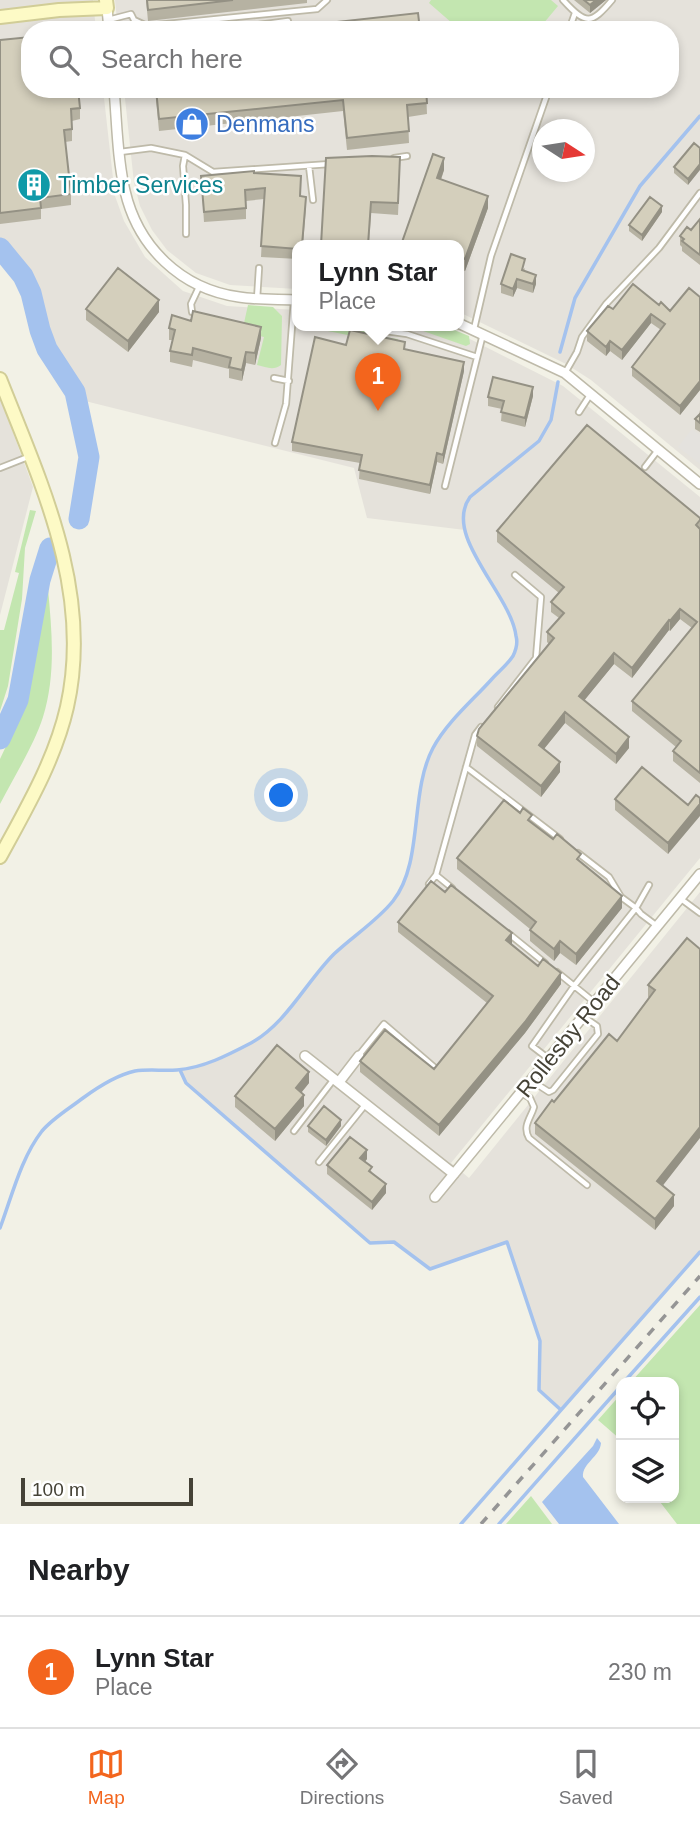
<!DOCTYPE html>
<html lang="en">
<head>
<meta charset="utf-8">
<style>
	:root { --surface:#fff; --page:#f2f2f2; --text:#202124; --muted:#757577; --line:#e0e0e0; --accent:#f3651d }
	body { margin:0; font-family:Helvetica,sans-serif; background:var(--page); color:var(--text) }
	.controls { position:absolute; right:21px; bottom:21px; display:grid; overflow:hidden; border-radius:14px; box-shadow:0 4px 10px #0003 }
	.controls button { width:63px; height:63px; display:grid; place-items:center; padding:0; border:0; border-bottom:2px solid var(--line); background:var(--surface); color:var(--text); font:35px sans-serif }
	.compass { position:absolute; left:532px; top:119px; width:63px; height:63px; border-radius:50%; background:var(--surface); box-shadow:0 4px 10px #0003; rotate:102deg }
	.scale { position:absolute; left:21px; bottom:18px; width:172px; box-sizing:border-box; padding-left:7px; border:4px solid #454236; border-top:0; font-size:19px; line-height:24px; white-space:nowrap; color:#454236; -webkit-text-stroke:5px #fff; paint-order:stroke }
	.you { position:absolute; left:282px; top:796px; width:24px; height:24px; margin:-18px; border:5px solid #fff; border-radius:50%; background:#1a73e8; box-shadow:0 0 0 10px #1a73e833 }
	.badge { display:grid; place-items:center; width:46px; height:46px; border-radius:50%; background:var(--accent); color:#fff; font-size:23px; font-weight:700 }
	.pin { position:absolute; translate:-50% -58px; filter:drop-shadow(0 2px 4px #0008) }
	.pin::after { content:''; position:absolute; top:37px; width:24px; height:21px; background:inherit; clip-path:polygon(0 0,100% 0,50% 100%) }
	.popup { position:absolute; left:292px; top:240px; width:172px; height:91px; box-sizing:border-box; display:grid; place-content:center; border-radius:14px; background:var(--surface); filter:drop-shadow(0 2px 5px #0005); font-size:23px; white-space:nowrap; color:var(--muted) }
	.popup b { font-size:26px; color:var(--text) }
	.popup::after { content:''; position:absolute; left:50%; top:100%; margin-left:-14px; border:14px solid transparent; border-top-color:var(--surface) }
	.list { margin:0; padding:0; list-style:none }
	h2 { display:flex; justify-content:space-between; align-items:center; height:91px; margin:0; padding:0 28px; font-size:30px }
	h2 small { font-size:23px; font-weight:400; color:var(--muted) }
	.list li { display:grid; grid-template-columns:46px 1fr auto; gap:21px; align-items:center; box-sizing:border-box; height:112px; padding:0 28px; border-top:2px solid var(--line) }
	.list b { display:block; font-size:26px; white-space:nowrap }
	.list p { margin:0; font-size:23px; white-space:nowrap; color:var(--muted) }
	.list em { font-size:23px; font-style:normal; color:var(--muted) }
	.icon { flex:none; width:38px; height:38px; fill:none; stroke:currentColor; stroke-width:2; stroke-linecap:round; stroke-linejoin:round }
	.map { position:relative; flex:none; width:700px; height:1524px; overflow:hidden }
	.search { position:absolute; background:var(--surface); box-shadow:0 4px 10px #0003; left:21px; right:21px; top:21px; height:77px; display:flex; align-items:center; gap:18px; box-sizing:border-box; padding:0 24px; border-radius:28px; color:var(--muted); font-size:26px }
	.sheet { height:203px; background:var(--surface) }
	nav { display:flex; justify-content:space-around; align-items:center; box-sizing:border-box; height:98px; border-top:2px solid var(--line); background:var(--surface); font-size:19px; color:var(--muted) }
	nav a { display:grid; justify-items:center; gap:4px }
	nav .on { color:var(--accent) }
	.map>svg:first-child { display:block }
	.industrial { fill:#e5e2db; fill-rule:evenodd }
	.green { fill:#c3e6b0 }
	.parking { fill:#e4e2de }
	.water { fill:#a4c2ee }
	.lines { fill:none; stroke-linecap:round; stroke-linejoin:round }
	.stream { stroke:#a4c2ee; stroke-width:3.5 }
	.river { stroke:#a4c2ee; stroke-width:21 }
	.lane-casing { stroke:#bebaa9; stroke-width:8 }
	.street-casing { stroke:#bebaa9; stroke-width:12 }
	.secondary-casing { stroke:#d1cd97; stroke-width:16 }
	.lane { stroke:#fff; stroke-width:4.5 }
	.street { stroke:#fff; stroke-width:9 }
	.secondary { stroke:#fdfac6; stroke-width:12 }
	.rail { stroke:#959595; stroke-width:3.5; stroke-dasharray:9 9; stroke-linecap:butt }
	.wall { fill:#b6b2a2 }
	.shaded-wall { fill:#949184 }
	.building { fill:#d4cfbc; stroke:#949184; stroke-width:2 }
	.labels { text-anchor:middle; dominant-baseline:central; stroke-width:5; stroke-linejoin:round; paint-order:stroke }
	.shop-label { font-size:23px; fill:#366cbe; stroke:#fff; text-anchor:start }
	.culture-label { font-size:23px; fill:#0d838f; stroke:#fff; text-anchor:start }
	.street-label { font-size:23px; fill:#454236; stroke:#fff }
</style>
</head>
<body>
<div class="map">
<svg width="700" height="1524" viewBox="0 0 700 1524">
	<rect width="100%" height="100%" fill="#f2f1e6"/>
	<!-- industrial -->
	<path class="industrial" d="M0,0h93l3,30h-66v59h73l12,107 9,25 21,36 38,34 44,15 70,4 1,15h137l31,12 97,49 137,111v361l-249,305 18,15 231,-286v360l-139,158 -22,-20 1,-49 -33,-98 -77,26 -36,-27 -24,1 -184,-160 -6,-13 31,-7 44,-22 27,-25 52,-61 60,-55 15,-32 13,-92 11,-28 16,-23 59,-63 9,-15 -2,-17 -7,-22 -31,-49 -12,-29 -98,-12 -13,-50 -277,-69 -2,-7 -28,-43 -7,-19 -9,-37 -8,-17 -23,-28z
		M115,0h585v470l-109,-90 -25,-16 -107,-52 -1,-67h-160l-1,44 -67,-4 -34,-12 -29,-23 -15,-20 -12,-24 -6,-23 -10,-94h546v-59h-552zM542,130h42v42h-42z
		M0,397l33,90 -33,128z"/>
	<!-- green -->
	<path class="green" d="M431,0h120l7,6 -20,24h-78l-31,-27z
		M248,305l25,2 9,9 -1,49c-8,6 -15,2 -24,0l7,-28 -22,-5z
		M359,325l10,10 29,4 -1,6 -94,-19z
		M406,325h36l27,11 1,8 -4,2z
		M30,510l6,1 -11,37 -3,51 -14,87 -8,25v-81h4l15,-57 -4,-1z
		M44,589h4c4,43 8,86 -5,128 -9,28 -29,60 -43,87v-45l16,-34 13,-43z
		M700,1305v219h-23l-20,-26h17v-116h-43z
		M621,1394v46l-23,-20z
		M531,1496l21,28h-46z"/>
	<!-- parking -->
	<path class="parking" d="M692,429l8,6v29l-22,-17z"/>
	<!-- water -->
	<path class="water" d="M597,1438l4,5c-1,14 -19,20 -18,34l36,47h-60l-17,-22 51,-56z"/>
	<g class="lines">
		<!-- stream -->
		<path class="stream" d="M560,352l15,-54 65,-112 60,-70
			M180,1070l6,13 184,160 24,-1 36,27 77,-27 33,99 -1,49 22,20 139,-158
			M0,1228c12,-32 21,-70 42,-97 11,-13 28,-23 41,-33 15,-11 34,-23 52,-27 13,-2 28,0 42,-1 26,-2 51,-15 74,-27 35,-19 55,-61 83,-89 19,-18 43,-33 59,-53 31,-39 16,-108 40,-153 14,-26 39,-47 58,-68 7,-8 16,-15 22,-24 3,-6 5,-13 3,-20 -5,-42 -74,-100 -46,-139l69,-56 12,-21 7,-38
			M624,1382l76,-85
			M461,1524l100,-114
			M499,1524l122,-138"/>
		<!-- river -->
		<path class="river" d="M0,248l23,28 8,17 9,37 7,19 28,43 14,65 -10,62
			M0,739l18,-39 22,-120 10,-32"/>
		<!-- lane casing -->
		<g class="lane-casing">
			<path id="lane" d="M563,0c23,25 28,25 49,0
				M108,20l23,-6 3,6 13,6 170,-17 10,-9
				M222,30l66,-9
				M569,30l6,-17
				M120,152l31,-4 34,7 28,17 117,-8
				M185,155l-2,11 3,39v29
				M394,158l13,-2
				M309,166l4,34
				M257,299l2,-31
				M192,312l-1,-8 8,-17
				M366,325l12,5 29,4 70,23
				M474,329l17,-73 58,-167
				M565,373l12,-21 5,-15 24,-33 53,-56 41,-55
				M274,378l15,3
				M579,412l11,-17
				M275,443l11,-39 8,-104
				M645,467l13,-17
				M0,468l28,-11
				M445,486l38,-152
				M498,707l38,-49 5,-61 -26,-22
				M466,767l94,72
				M436,875l16,13
				M429,884l7,-9 39,-140 6,-8
				M649,885l-13,23 5,6 16,12
				M681,899l19,14
				M508,933l37,30
				M557,972l37,30
				M359,1055l25,-31 50,43
				M549,1059l-17,-13 42,-60 62,-78 -15,-11 -12,-20 -31,-24
				M532,1081l17,11 4,-2 45,-56 -1,-8 -13,-9
				M522,1093l8,5 4,9c-3,11 -12,19 -5,31l58,47
				M294,1131l40,-52
				M319,1162l46,-57"/>
		</g>
		<!-- street casing -->
		<g class="street-casing">
			<path id="street" d="M107,8l2,22
				M114,89c3,33 3,69 11,102 13,56 56,98 114,106 19,3 39,2 59,3
				M458,323l107,50 135,111
				M305,1056l149,118
				M339,1082l20,-26
				M435,1197l265,-323"/>
		</g>
		<!-- secondary casing -->
		<g class="secondary-casing">
			<path id="secondary" d="M0,17l59,-7 48,-2 -1,-8
				M0,379c41,104 93,213 67,328 -12,53 -41,102 -67,150"/>
		</g>
		<!-- lane -->
		<use href="#lane" class="lane"/>
		<!-- street -->
		<use href="#street" class="street"/>
		<!-- secondary -->
		<use href="#secondary" class="secondary"/>
		<!-- rail -->
		<path class="rail" d="M481,1524l219,-248"/>
	</g>
	<!-- wall -->
	<path class="wall" d="M146,0h161v3l-159,18z
		M574,0h32l-16,13z
		M0,40l80,68v11l-8,2v20l-7,1 6,52v11l-30,4v10l-41,5z
		M155,89h271l1,25 -19,3 1,26 -62,7 -4,-39 -184,20z
		M694,143l-6,42 -14,-12v-6z
		M433,154l11,16 -3,10 47,28 -23,63 -7,-3v-23z
		M372,156l28,13 -2,46 -27,-2 -2,32z
		M254,173l47,23 5,11 -3,38h-5v14l-37,-2 3,-58 -18,2v18l-42,3 -3,-46z
		M662,212l-20,29 -13,-10v-6z
		M700,219v46l-18,-14v-4l-2,-2v-9l11,-6z
		M525,268l-1,3 12,13 -3,9 -16,-5 -4,9 -12,-4v-9z
		M700,297v93l-20,25 -48,-39v-9l29,-37 -10,-7 -29,37 -12,-9 -4,5 -19,-15v-10l26,-22 46,-4 11,6z
		M86,309l73,3 -31,40 -42,-32z
		M191,321l70,17 -6,27 -9,-2 -4,18 -13,-3v-9l-36,-9 -1,7 -22,-5v-11l3,-11h-4v-12z
		M346,345l59,5 59,21 -21,93 -6,-2 -7,32 -71,-15 1,-16 -68,-12v-9z
		M533,396l-8,31 -24,-6 1,-12 -14,-3v-9z
		M700,410v22l-5,-3v-10l4,-4z
		M700,518v265l-27,-22v-10l3,-4 -44,-36v-10l60,-73 -12,-9 -10,12 -1,-1 -37,48 -18,-14 -30,36 45,48 -13,16 -51,-41 -21,26 16,23 -19,25 -64,-51v-10l72,-92 -2,-2v-10l12,-14 -8,-6v-10l8,-9 -62,-51v-11z
		M615,799l73,6 -20,49 -53,-44z
		M532,823l49,39 41,46 -46,57 -16,-12 -6,8 -24,-20v-12l-73,-60v-11z
		M398,922l114,22 -1,1 50,39 -36,49 -86,103 -79,-64v-11l74,8 53,-66 -89,-71z
		M687,938l-24,248 11,20 -19,24 -120,-96v-11l82,-82 32,-44h-1v-12z
		M309,1083l-8,10 3,13 -29,35 -40,-34v-11z
		M308,1126h33l-15,20 -18,-14z
		M367,1159l-2,3 21,31 -14,17 -45,-36v-9z"/>
	<!-- shaded-wall -->
	<path class="shaded-wall" d="M596,0h10l-16,13v-8z
		M444,158v12l-7,20v-12z
		M700,164v6l-12,15v-6z
		M488,196v12l-23,63v-12z
		M662,206v6l-20,29v-6z
		M536,275v9l-3,9v-9z
		M517,279v9l-4,9v-8z
		M159,300v12l-31,40v-11z
		M651,314v9l-29,37v-10z
		M261,327v11l-6,27v-12z
		M610,341v10l-4,5v-9z
		M246,352v11l-4,18v-11z
		M464,362v9l-21,93v-9z
		M700,381v9l-20,25v-9z
		M533,387v9l-8,31v-9z
		M437,453v9l-7,32v-9z
		M680,609v10l-10,12v-10z
		M669,620v10l-37,48v-10z
		M614,653v11l-35,43v-11z
		M565,712v11l-26,32v-10z
		M629,737v11l-13,16v-10z
		M560,762v10l-19,25v-11z
		M700,804v12l-32,38v-11z
		M622,896v12l-46,57v-11z
		M512,933v11l-6,7v-11z
		M560,941v12l-6,8v-12z
		M561,973v11l-36,49 -86,103v-11z
		M309,1072v11l-13,16v-11z
		M304,1095v11l-29,35v-12z
		M341,1120v6l-15,20v-6z
		M700,1127v11l-43,55v-12z
		M367,1150v9l-7,8v-9z
		M386,1184v9l-14,17v-8z
		M674,1195v11l-19,24v-11z"/>
	<!-- building -->
	<path class="building" d="M147,0h86l-85,10z
		M584,0h12l-6,5z
		M418,13l2,17h-156z
		M30,37v52h48l2,19 -9,1 1,20 -8,1 7,64 -31,4 1,10 -41,5v-173z
		M156,89h270l1,14 -20,2 2,26 -62,7 -4,-38 -184,19z
		M694,143l6,5v16l-12,15 -14,-12z
		M433,154l11,4 -7,20 51,18 -23,63 -7,-2v-12h-57z
		M372,156l28,1 -2,46 -27,-1 -3,43h-47l5,-87z
		M254,171v2l47,3 -1,20 6,1 -4,48h-4v4l-37,-3 4,-58 -20,2 1,18 -42,4 -3,-36z
		M650,197l12,9 -20,29 -13,-10z
		M700,219v36l-18,-14 2,-2 -4,-3 7,-9 4,3z
		M511,254l14,5 -3,11 14,5 -3,9 -16,-5 -4,10 -12,-5z
		M118,268l41,32 -31,41 -42,-32z
		M633,284l26,21 2,-3 9,9 19,-23 11,9v84l-20,25 -48,-39 33,-43 -14,-10 -29,36 -12,-9 -4,6 -19,-16 21,-25 5,3z
		M193,311l68,16 -6,26 -9,-1 -4,18 -13,-3 2,-9 -38,-10 -1,7 -22,-4 5,-21 -6,-2 3,-13 19,6z
		M350,330l55,12 -1,7 60,13 -21,93 -6,-2 -7,32 -71,-15 3,-15 -70,-13 23,-105 31,8z
		M493,377l40,10 -8,31 -24,-6 3,-11 -16,-4z
		M700,414v9l-5,-4z
		M587,425l113,93v2l-4,5 4,4v244l-27,-22 8,-10 -49,-40 65,-79 -17,-13 -10,12 -1,-1 -37,48 -18,-15 -35,43 50,41 -13,17 -51,-42 -26,33 21,17 -19,24 -64,-50 2,-7 75,-91 -7,-6 17,-19 -13,-11 13,-15 -67,-56z
		M642,767l46,38 8,-10 4,3v6l-32,39 -53,-44z
		M504,800l16,13 3,-5 9,7 -4,5 25,19 4,-5 24,20 -4,5 45,37 -46,58 -16,-13 -6,8 -24,-19 6,-8 -79,-64z
		M431,881l14,11 6,-7 61,48 -6,7 32,26 5,-7 18,14 -36,49 -86,103 -79,-64 25,-31 49,39 59,-73 -95,-74z
		M687,938l13,11v178l-43,54 17,14 -19,24 -120,-96 17,-23 2,2 55,-68 8,7 38,-51 -7,-5z
		M277,1045l32,27 -13,16 8,7 -29,34 -40,-33z
		M324,1106l17,14 -15,20 -18,-14z
		M350,1137l17,13 -7,8 12,9 -3,4 17,13 -14,18 -45,-37z"/>
	<!-- icons -->
	<defs>
		<g id="shop-disc" transform="scale(1.75)"><circle r="9.5" fill="#3f7fe0" stroke="#fff"/><path d="M-5-2.5h2.3a2.7 3.5 0 0 1 5.4 0H5L5.5 6h-11ZM-1.5-2.5h3a1.5 2.3 0 0 0-3 0Z" fill="#fff"/></g>
		<g id="building-disc" transform="scale(1.75)"><circle r="9.5" fill="#0f9aa8" stroke="#fff"/><path d="M-4-6H4V6H1V3H-1V6H-4ZM-2.5-4.3h1.7v1.8h-1.7ZM.8-4.3h1.7v1.8H.8ZM-2.5-1h1.7V.8h-1.7ZM.8-1h1.7V.8H.8Z" fill="#fff"/></g>
	</defs>
	<g fill-rule="evenodd">
		<use href="#shop-disc" x="192" y="124"/>
		<use href="#building-disc" x="34" y="185"/>
	</g>
	<g class="labels">
		<!-- shop labels -->
		<g class="shop-label">
			<text x="216" y="124">Denmans</text>
		</g>
		<!-- culture labels -->
		<g class="culture-label">
			<text x="58" y="185">Timber Services</text>
		</g>
		<!-- street labels -->
		<g class="street-label">
			<text transform="translate(568 1036) rotate(-51)">Rollesby Road</text>
		</g>
	</g>
</svg>
<div class="controls">
<button><svg class="icon" aria-label="locate" viewBox="0 0 24 24"><circle cx="12" cy="12" r="6"/><path d="M12 2v4M12 18v4M2 12h4M18 12h4"/></svg></button>
<button><svg class="icon" aria-label="layers" viewBox="0 0 24 24"><path d="M12 4l9 5-9 5-9-5zM3 14l9 5 9-5"/></svg></button>
</div>
<svg class="compass" viewBox="-18 -18 36 36"><path d="M0-13l5 13h-10z" fill="#e53935"/><path d="M0 13l5-13h-10z" fill="#757577"/></svg>
<div class="scale">100 m</div>
<div class="you"></div>
<div class="pin badge" style="left:378px;top:411px">1</div>
<div class="popup"><b>Lynn Star</b>Place</div>
<div class="search"><svg class="icon" aria-label="search" viewBox="0 0 24 24"><circle cx="10" cy="10" r="6"/><path d="M15 15l6 6"/></svg>Search here</div>
</div>
<section class="sheet">
<h2>Nearby<small></small></h2>
<ul class="list">
<li><span class="badge">1</span><div><b>Lynn Star</b><p>Place</p></div><em>230 m</em></li>
</ul>
</section>
<nav>
<a class="on"><svg class="icon" aria-label="map" viewBox="0 0 24 24"><path d="M3 6l6-2 6 2 6-2v14l-6 2-6-2-6 2zM9 4v14M15 6v14"/></svg>Map</a>
<a><svg class="icon" aria-label="directions" viewBox="0 0 24 24"><path d="M12 3l9 9-9 9-9-9zM9 14v-3h6M13 9l2 2-2 2"/></svg>Directions</a>
<a><svg class="icon" aria-label="saved" viewBox="0 0 24 24"><path d="M7 4h10v16l-5-4-5 4z"/></svg>Saved</a>
</nav>
</body>
</html>
